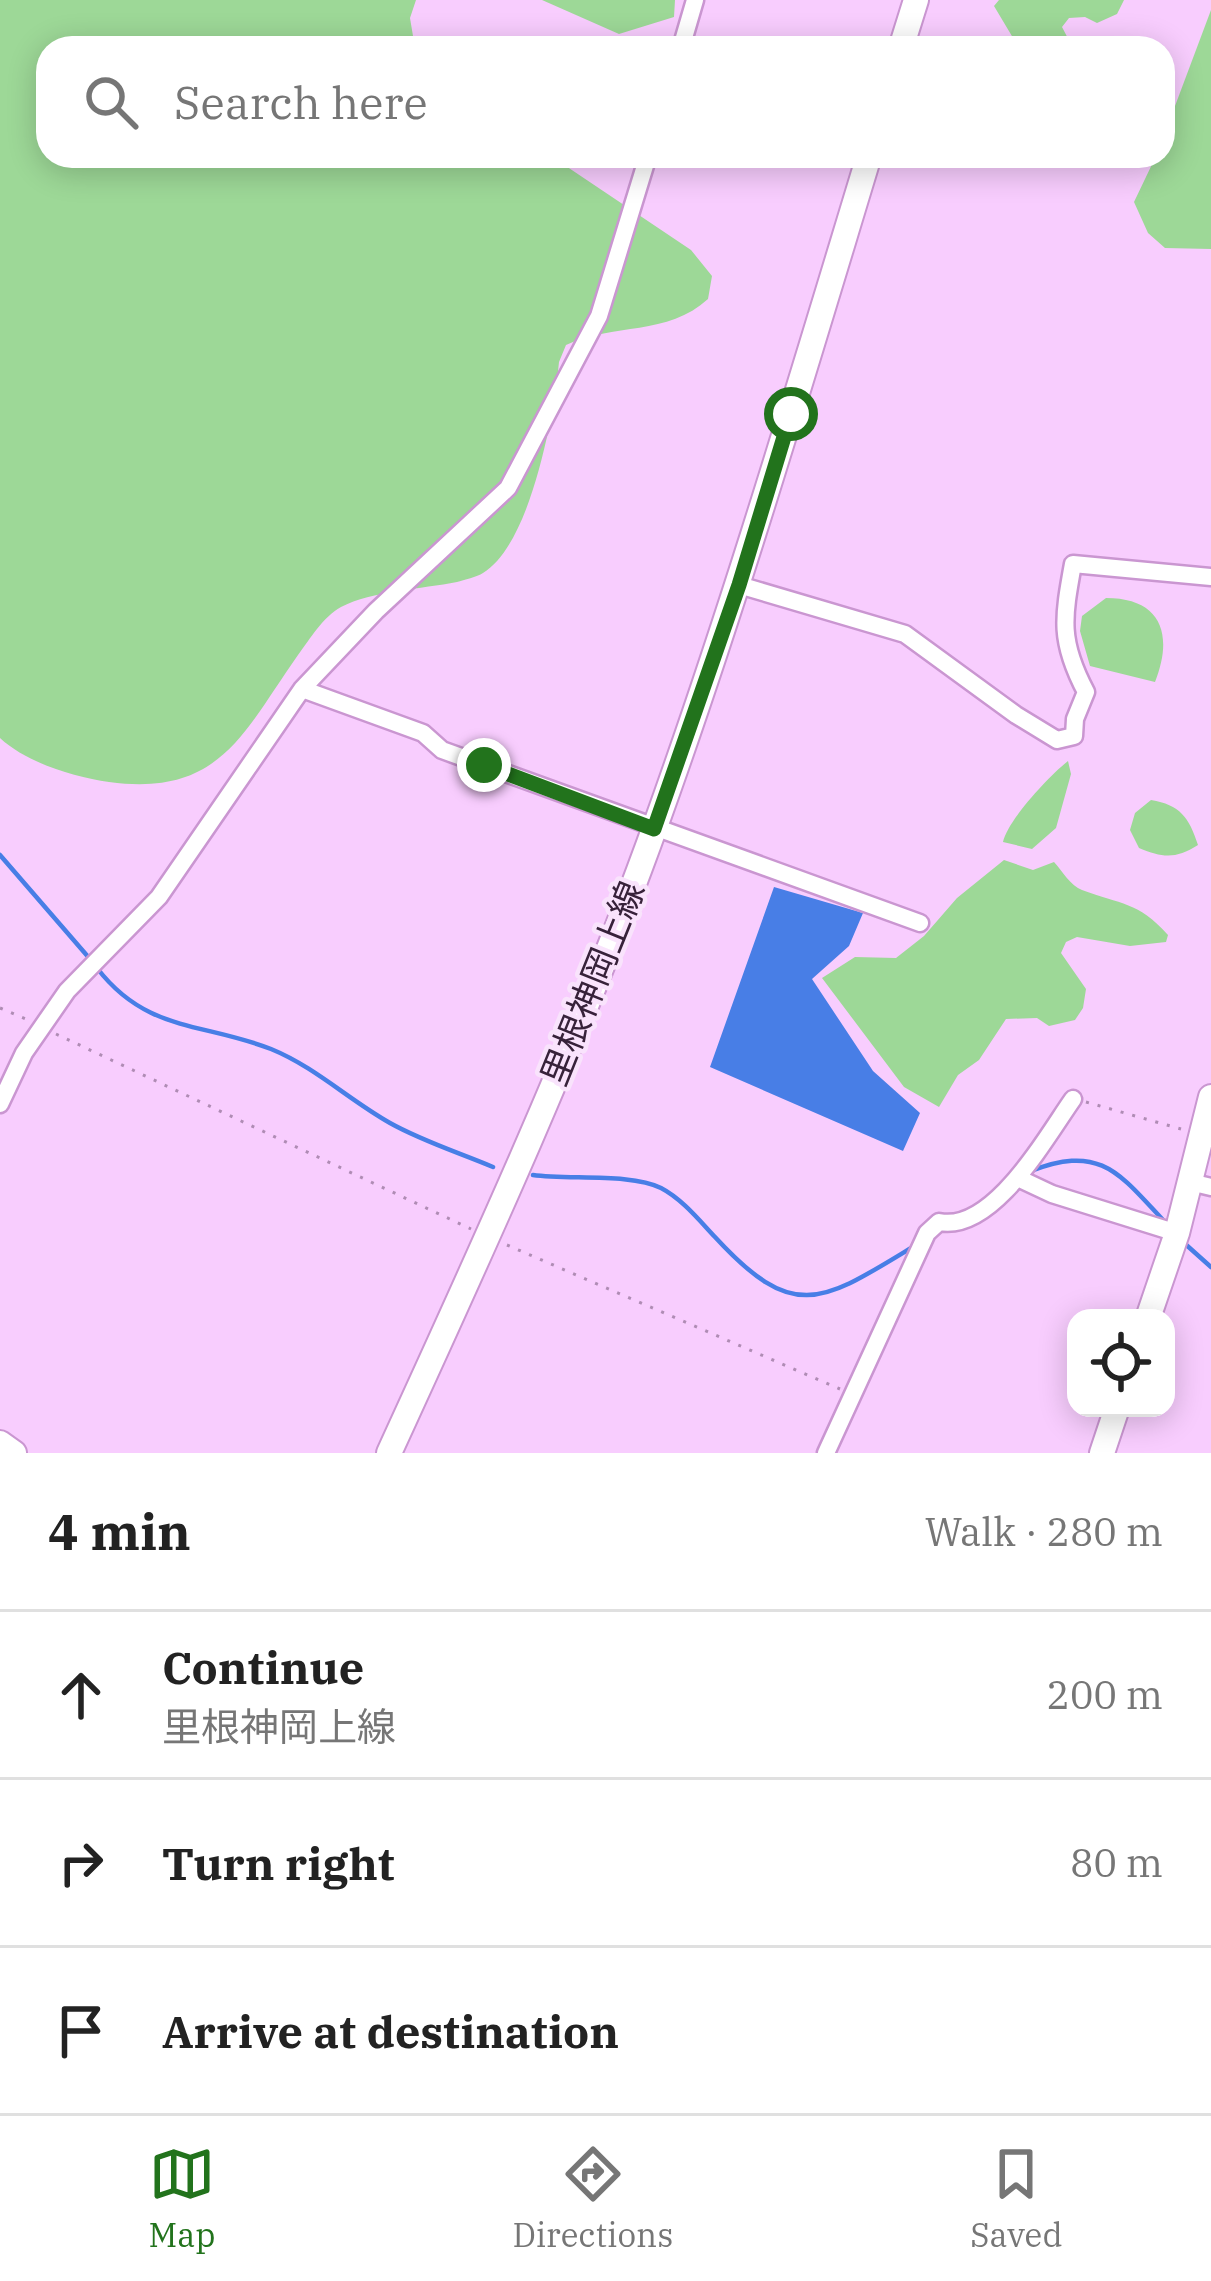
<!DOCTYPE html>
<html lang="en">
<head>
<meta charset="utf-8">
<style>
	:root { --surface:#fff; --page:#f6f6f6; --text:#222; --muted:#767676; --line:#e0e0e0; --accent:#22731c }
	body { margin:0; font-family:"IBM Plex Serif","Noto Sans JP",serif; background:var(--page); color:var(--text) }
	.controls { position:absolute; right:36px; bottom:36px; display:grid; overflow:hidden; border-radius:24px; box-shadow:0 6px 30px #0003 }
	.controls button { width:108px; height:108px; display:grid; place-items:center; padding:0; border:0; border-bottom:3px solid var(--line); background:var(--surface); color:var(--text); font:60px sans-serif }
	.stop { position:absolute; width:36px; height:36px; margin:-27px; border:9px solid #22731c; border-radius:50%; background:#fff }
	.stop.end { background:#22731c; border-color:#fff; box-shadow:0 3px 12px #0008 }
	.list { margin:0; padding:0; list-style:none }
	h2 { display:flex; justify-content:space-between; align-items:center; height:156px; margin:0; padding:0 48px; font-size:51px }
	h2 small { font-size:39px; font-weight:400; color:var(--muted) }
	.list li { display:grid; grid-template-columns:78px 1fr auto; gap:36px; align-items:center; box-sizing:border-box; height:168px; padding:0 48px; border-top:3px solid var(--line) }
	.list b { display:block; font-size:45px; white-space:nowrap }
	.list p { margin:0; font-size:39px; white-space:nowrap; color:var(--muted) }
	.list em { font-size:39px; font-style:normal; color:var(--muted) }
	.icon { flex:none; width:66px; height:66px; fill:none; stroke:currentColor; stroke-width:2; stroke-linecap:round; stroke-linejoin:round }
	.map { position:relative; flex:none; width:1211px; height:1453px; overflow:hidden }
	.search { position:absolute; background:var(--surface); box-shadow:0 6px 30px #0003; left:36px; right:36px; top:36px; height:132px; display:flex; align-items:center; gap:30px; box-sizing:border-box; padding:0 42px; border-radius:36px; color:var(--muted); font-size:45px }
	.sheet { height:660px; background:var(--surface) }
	nav { display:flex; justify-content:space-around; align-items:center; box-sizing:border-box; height:168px; border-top:3px solid var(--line); background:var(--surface); font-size:33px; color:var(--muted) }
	nav a { display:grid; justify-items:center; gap:6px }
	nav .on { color:var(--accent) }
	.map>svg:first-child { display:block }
	.green { fill:#9dd897 }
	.water { fill:#487ee6 }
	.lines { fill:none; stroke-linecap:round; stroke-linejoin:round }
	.stream { stroke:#487ee6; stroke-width:4.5 }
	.street-casing { stroke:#ca96d1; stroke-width:21 }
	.secondary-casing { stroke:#ca96d1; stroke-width:28 }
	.path { stroke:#af8cb4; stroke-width:3; stroke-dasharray:3 9; stroke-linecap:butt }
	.street { stroke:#fff; stroke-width:16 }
	.secondary { stroke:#fff; stroke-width:24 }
	.route { stroke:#22731c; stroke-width:15 }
	.labels { text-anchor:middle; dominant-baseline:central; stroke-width:9; stroke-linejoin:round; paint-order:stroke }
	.street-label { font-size:36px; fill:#37223a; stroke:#f9e3fc }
</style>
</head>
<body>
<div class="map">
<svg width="1211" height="1453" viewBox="0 0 1211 1453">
	<rect width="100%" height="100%" fill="#f8cdfe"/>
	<!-- green -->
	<path class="green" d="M0,0h416l-6,18 5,30h-367v108h503l140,94 21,26 -4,23c-40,37 -95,24 -142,46l-7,17c-5,52 -28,182 -76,211 -6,4 -19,7 -26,9 -35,7 -85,9 -116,25 -18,10 -31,32 -43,48 -55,78 -78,142 -189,127 -35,-5 -82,-19 -109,-44z
		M542,0h133l-1,17 -55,17z
		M999,0h125l-7,14 -20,9 -12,-6 -16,1 -7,9 11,21h-54l-25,-42z
		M1211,10v239l-46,-1 -17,-15 -14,-31 22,-46h7v-18z
		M1106,598c55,0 68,36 49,84l-65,-16 -10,-35 2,-15z
		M1068,761l3,13 -15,54 -24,21 -29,-7c5,-22 46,-66 65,-81z
		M1151,800c29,5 38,17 47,45 -22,14 -35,13 -59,3l-9,-18 5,-17z
		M1004,860l29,10 21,-8c8,9 17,24 28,28 39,15 56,11 86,45l-2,7 -36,4 -53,-9 -11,5 -5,11 25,36 -3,19 -8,12 -26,6 -12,-8 -31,1 -27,41 -21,15 -19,32 -35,-20 -82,-109 33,-21 41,1 28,-22 33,-38z"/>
	<!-- water -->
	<path class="water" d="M774,887l89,26 -14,33 -37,33 61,92 47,42 -17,38 -193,-84z"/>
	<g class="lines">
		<!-- stream -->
		<path class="stream" d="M0,855l90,104
			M97,968c50,65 106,54 174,81 44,18 78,51 119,74 32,18 70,30 103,44
			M1031,1171c69,-27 88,2 132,49
			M533,1175c36,5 98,-2 128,13 21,11 38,32 54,49 79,86 107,65 196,11
			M1183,1242l28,25"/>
		<!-- street casing -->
		<g class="street-casing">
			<path id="street" d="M681,48l14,-48
				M739,585l166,49 111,81 41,25 17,-4 1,-17 11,-27c-27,-51 -23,-73 -13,-128l138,13
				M302,689l121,44 19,17 478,173
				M0,1104l24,-51 43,-62 92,-94 143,-208 74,-78 132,-123 91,-172 49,-160
				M1018,1178l34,16 125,39
				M1190,1182l21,5
				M826,1453l101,-220 12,-11c54,11 107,-85 134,-123"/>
		</g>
		<!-- secondary casing -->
		<g class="secondary-casing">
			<path id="secondary" d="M901,48l15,-48
				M1148,1318l29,-85 34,-136
				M0,1443l14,10
				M389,1453c95,-207 190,-415 267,-629 79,-220 145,-444 213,-668
				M1102,1453l15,-45"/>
		</g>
		<!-- path -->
		<path class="path" d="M0,1008l26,11
			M56,1034l415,195
			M1086,1102l95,27
			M507,1245l333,144"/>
		<!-- street -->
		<use href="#street" class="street"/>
		<!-- secondary -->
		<use href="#secondary" class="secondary"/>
	</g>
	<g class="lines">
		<!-- route -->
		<path class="route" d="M484,765l170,64 85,-244 52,-171"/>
	</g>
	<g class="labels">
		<!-- street labels -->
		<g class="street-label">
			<text transform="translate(592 983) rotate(-68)">里根神岡上線</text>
		</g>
	</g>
</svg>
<div class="controls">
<button><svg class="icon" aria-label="locate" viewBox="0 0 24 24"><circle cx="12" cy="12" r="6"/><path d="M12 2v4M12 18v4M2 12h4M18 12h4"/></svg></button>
</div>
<div class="stop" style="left:791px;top:414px"></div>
<div class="stop end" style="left:484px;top:765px"></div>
<div class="search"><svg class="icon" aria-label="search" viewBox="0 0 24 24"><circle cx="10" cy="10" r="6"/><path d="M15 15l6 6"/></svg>Search here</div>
</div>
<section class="sheet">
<h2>4 min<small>Walk · 280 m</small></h2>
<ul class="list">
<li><svg class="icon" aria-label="ahead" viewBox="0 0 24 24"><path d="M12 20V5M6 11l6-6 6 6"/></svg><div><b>Continue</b><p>里根神岡上線</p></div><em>200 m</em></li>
<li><svg class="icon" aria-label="right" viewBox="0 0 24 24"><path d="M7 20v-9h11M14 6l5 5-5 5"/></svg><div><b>Turn right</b></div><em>80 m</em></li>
<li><svg class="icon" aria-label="arrive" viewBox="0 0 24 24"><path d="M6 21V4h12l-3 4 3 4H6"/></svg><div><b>Arrive at destination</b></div></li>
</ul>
</section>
<nav>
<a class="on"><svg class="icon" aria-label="map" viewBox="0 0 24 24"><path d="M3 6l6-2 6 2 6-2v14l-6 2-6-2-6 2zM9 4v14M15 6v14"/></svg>Map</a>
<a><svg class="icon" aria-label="directions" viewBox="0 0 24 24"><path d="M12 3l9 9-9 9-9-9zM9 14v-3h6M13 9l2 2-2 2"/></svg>Directions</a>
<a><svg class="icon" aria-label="saved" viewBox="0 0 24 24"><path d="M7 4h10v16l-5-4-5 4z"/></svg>Saved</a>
</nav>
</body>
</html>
